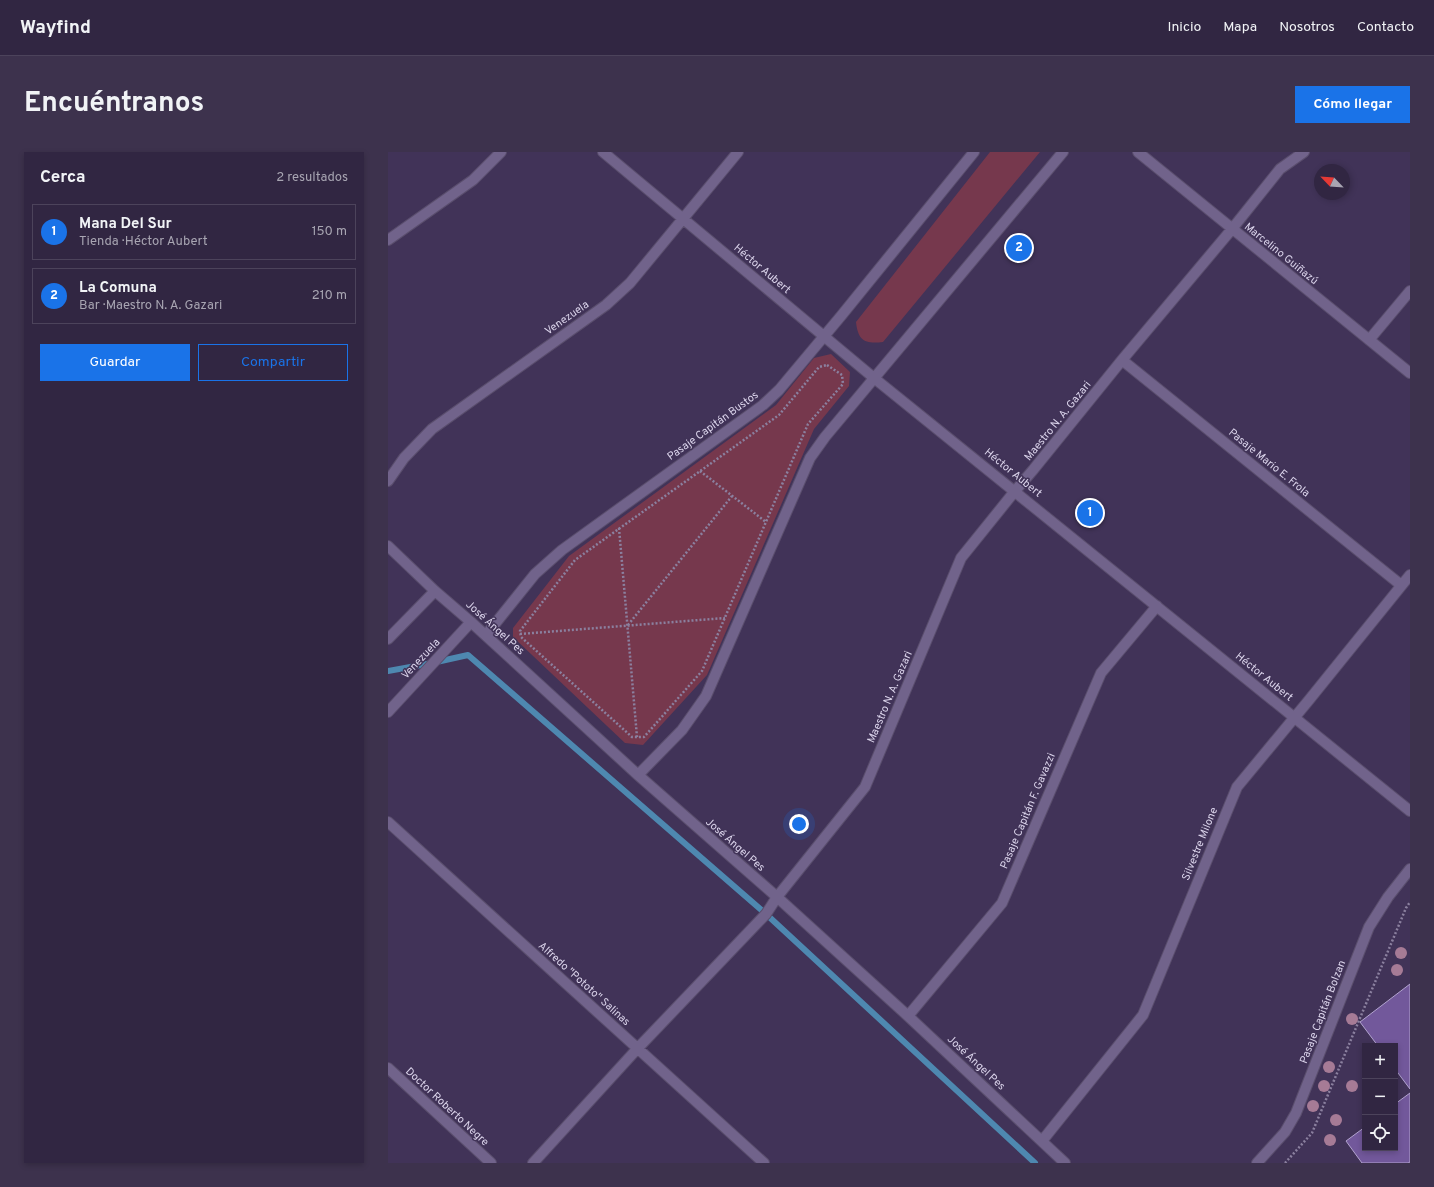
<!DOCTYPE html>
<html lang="es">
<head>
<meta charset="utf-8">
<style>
	:root { --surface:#312642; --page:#3d324d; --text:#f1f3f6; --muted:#a8a5b2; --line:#4c435b; --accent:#1a73e8 }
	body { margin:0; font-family:Overpass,sans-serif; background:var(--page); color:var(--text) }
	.controls { position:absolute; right:12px; bottom:12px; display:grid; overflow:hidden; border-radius:0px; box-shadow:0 2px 6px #0003 }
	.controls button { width:36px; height:36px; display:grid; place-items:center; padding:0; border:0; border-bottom:1px solid var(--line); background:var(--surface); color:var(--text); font:20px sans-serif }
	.compass { position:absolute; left:926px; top:12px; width:36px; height:36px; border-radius:50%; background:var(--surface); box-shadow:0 2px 6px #0003; rotate:295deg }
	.you { position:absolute; left:411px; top:672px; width:14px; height:14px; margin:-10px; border:3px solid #fff; border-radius:50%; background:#1a73e8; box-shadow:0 0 0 6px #1a73e833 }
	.badge { display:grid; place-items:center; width:26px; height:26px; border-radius:50%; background:var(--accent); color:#fff; font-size:13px; font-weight:700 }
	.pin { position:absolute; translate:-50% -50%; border:2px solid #fff; box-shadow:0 1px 4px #0006 }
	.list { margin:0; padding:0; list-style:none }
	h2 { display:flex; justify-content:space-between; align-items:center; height:52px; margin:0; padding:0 16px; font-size:17px }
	h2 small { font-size:13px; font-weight:400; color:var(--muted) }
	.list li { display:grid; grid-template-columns:26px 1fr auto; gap:12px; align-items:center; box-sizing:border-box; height:56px; margin:0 8px 8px; padding:0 8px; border:1px solid var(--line); border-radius:0px }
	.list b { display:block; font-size:15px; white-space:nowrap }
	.list p { margin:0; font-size:13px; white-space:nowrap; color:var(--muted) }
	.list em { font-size:13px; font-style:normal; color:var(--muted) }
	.actions { display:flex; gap:8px; padding:12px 16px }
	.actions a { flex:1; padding:9px 0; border:1px solid var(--accent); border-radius:0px; text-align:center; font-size:14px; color:var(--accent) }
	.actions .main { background:var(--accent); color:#fff }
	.icon { flex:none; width:22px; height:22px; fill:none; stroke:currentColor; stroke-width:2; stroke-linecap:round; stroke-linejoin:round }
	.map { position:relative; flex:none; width:1022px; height:1011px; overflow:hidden; border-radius:0px }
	header { display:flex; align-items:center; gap:24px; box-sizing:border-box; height:56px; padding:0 20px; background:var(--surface); border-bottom:1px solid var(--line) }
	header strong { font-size:19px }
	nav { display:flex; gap:22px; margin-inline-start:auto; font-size:14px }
	.intro { display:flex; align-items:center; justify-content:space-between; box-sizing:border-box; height:96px; padding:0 24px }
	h1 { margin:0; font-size:28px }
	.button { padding:10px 18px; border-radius:0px; background:var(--accent); color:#fff; font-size:14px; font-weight:700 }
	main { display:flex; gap:24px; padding:0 24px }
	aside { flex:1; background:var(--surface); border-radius:0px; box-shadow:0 2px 6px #0003 }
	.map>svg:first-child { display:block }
	.green { fill:#76384d }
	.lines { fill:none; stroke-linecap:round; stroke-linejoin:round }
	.stream { stroke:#4e88b0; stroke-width:6 }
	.building { fill:#72589b; stroke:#b2a3cf }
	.minor-casing { stroke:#5a4e6d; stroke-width:12 }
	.path { stroke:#8b809f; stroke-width:2.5; stroke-dasharray:2 2; stroke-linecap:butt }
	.minor { stroke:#71638b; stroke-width:10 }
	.tree { fill:#a67b96 }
	.labels { text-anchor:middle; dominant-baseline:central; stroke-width:3; stroke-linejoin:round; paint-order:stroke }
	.street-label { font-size:11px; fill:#dbd4eb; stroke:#413358 }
</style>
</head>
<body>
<header>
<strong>Wayfind</strong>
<nav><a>Inicio</a><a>Mapa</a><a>Nosotros</a><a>Contacto</a></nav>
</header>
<div class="intro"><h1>Encuéntranos</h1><a class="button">Cómo llegar</a></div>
<main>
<aside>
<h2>Cerca<small>2 resultados</small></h2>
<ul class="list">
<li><span class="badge">1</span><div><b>Mana Del Sur</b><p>Tienda · Héctor Aubert</p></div><em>150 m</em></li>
<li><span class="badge">2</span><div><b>La Comuna</b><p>Bar · Maestro N. A. Gazari</p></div><em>210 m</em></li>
</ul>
<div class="actions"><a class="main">Guardar</a><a>Compartir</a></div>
</aside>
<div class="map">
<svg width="1022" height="1011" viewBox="0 0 1022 1011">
	<rect width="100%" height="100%" fill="#413358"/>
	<!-- green -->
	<path class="green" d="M602,0h50l-157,190c-18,2 -25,-1 -27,-20z
		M443,202l19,18 -1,14 -35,43 -107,246 -64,70 -18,-2 -112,-106v-9l56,-72 207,-151 38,-47z"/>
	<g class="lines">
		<!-- stream -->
		<path class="stream" d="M0,519l44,-8 36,-8 298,259 269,249"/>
	</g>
	<!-- building -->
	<path class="building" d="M1022,832v105l-15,-20v-23h-17l-18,-24z
		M1022,941v69l-2,1h-46l-16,-22 19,-14v21h30v-44z"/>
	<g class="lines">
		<!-- minor casing -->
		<g class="minor-casing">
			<path id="minor" d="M215,0l271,226 536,433
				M750,0l272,221
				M0,88l85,-60 28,-28
				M981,188l41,-49
				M734,208l279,225
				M0,329l16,-23 28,-29 174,-124 24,-22 108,-131
				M0,394l47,45 36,31 167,153 139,122 131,119 157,147
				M98,483l49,-61 27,-24 201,-145 16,-15 62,-74 133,-164
				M0,487l47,-48
				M0,560l83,-90
				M250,623l44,-45 24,-34 104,-238 15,-21 238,-285
				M0,670l376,341
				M520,864l94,-113 99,-230 56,-67
				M0,916l103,95
				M654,989l101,-126 94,-228 72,-87 101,-125
				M145,1011l104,-114 129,-135 11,-17 88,-110 96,-229 54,-67 18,-21 89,-110 110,-131 48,-60 24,-17
				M869,1011l28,-31 11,-19 73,-186 19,-30 22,-28"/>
		</g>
		<!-- path -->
		<path class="path" d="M439,213l15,10 1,9 -35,40 -106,247 -58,66h-12l-111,-100 -1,-6 55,-71 204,-145 40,-48z
			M312,319l66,51
			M231,376l18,209
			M240,473l104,-129
			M132,482l205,-16
			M897,1011l27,-30 94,-225 4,-6"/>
		<!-- minor -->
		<use href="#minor" class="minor"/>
	</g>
	<!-- trees -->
	<g class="tree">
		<circle cx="1013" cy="801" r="6"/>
		<circle cx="1009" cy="818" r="6"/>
		<circle cx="964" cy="867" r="6"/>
		<circle cx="941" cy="915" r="6"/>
		<circle cx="936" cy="934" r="6"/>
		<circle cx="964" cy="934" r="6"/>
		<circle cx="925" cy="954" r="6"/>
		<circle cx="948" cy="968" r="6"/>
		<circle cx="942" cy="988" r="6"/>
	</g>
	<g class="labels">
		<!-- street labels -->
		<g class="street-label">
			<text transform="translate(893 102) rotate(39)">Marcelino Guiñazú</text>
			<text transform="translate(374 117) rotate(40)">Héctor Aubert</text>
			<text transform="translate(179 166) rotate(-35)">Venezuela</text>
			<text transform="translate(670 269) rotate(-51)">Maestro N. A. Gazari</text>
			<text transform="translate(325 274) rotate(-36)">Pasaje Capitán Bustos</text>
			<text transform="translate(881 311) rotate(39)">Pasaje Mario E. Frola</text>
			<text transform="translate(625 321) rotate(39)">Héctor Aubert</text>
			<text transform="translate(107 476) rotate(42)">José Ángel Pes</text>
			<text transform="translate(33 507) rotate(-47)">Venezuela</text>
			<text transform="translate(876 525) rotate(39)">Héctor Aubert</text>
			<text transform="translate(502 545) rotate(-67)">Maestro N. A. Gazari</text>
			<text transform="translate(640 659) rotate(-67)">Pasaje Capitán F. Gavazzi</text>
			<text transform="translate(812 692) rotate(-68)">Silvestre Milone</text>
			<text transform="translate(347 693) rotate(41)">José Ángel Pes</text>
			<text transform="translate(196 832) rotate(42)">Alfredo "Pototo" Salinas</text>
			<text transform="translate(935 860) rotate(-69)">Pasaje Capitán Bolzan</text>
			<text transform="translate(588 911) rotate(43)">José Ángel Pes</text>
			<text transform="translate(59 955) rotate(43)">Doctor Roberto Negre</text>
		</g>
	</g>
</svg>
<div class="controls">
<button>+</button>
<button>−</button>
<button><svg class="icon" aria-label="locate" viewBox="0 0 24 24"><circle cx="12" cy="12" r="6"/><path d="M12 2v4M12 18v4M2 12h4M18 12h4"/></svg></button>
</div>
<svg class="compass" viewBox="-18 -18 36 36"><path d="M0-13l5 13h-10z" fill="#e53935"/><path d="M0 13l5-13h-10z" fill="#a8a5b2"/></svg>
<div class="you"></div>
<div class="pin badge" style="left:702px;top:361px">1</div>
<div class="pin badge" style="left:631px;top:96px">2</div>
</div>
</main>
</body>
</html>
